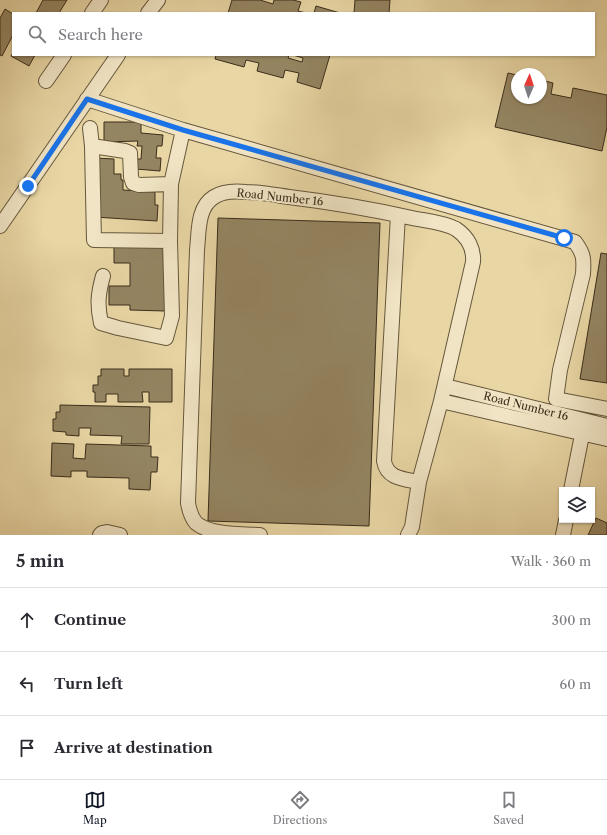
<!DOCTYPE html>
<html lang="en">
<head>
<meta charset="utf-8">
<style>
	:root { --surface:#fff; --page:#f2f2f3; --text:#2b2b33; --muted:#7c7c81; --line:#e1e1e2; --accent:#111827 }
	body { margin:0; font-family:"Libre Caslon Text",serif; background:var(--page); color:var(--text) }
	.controls { position:absolute; right:12px; bottom:12px; display:grid; overflow:hidden; border-radius:0px; box-shadow:0 1px 3px #0004 }
	.controls button { width:36px; height:36px; display:grid; place-items:center; padding:0; border:0; border-bottom:1px solid var(--line); background:var(--surface); color:var(--text); font:20px sans-serif }
	.compass { position:absolute; left:511px; top:68px; width:36px; height:36px; border-radius:50%; background:var(--surface); box-shadow:0 1px 3px #0004; rotate:3deg }
	.stop { position:absolute; width:12px; height:12px; margin:-9px; border:3px solid #1a73e8; border-radius:50%; background:#fff }
	.stop.end { background:#1a73e8; border-color:#fff; box-shadow:0 1px 4px #0008 }
	.list { margin:0; padding:0; list-style:none }
	h2 { display:flex; justify-content:space-between; align-items:center; height:52px; margin:0; padding:0 16px; font-size:17px }
	h2 small { font-size:13px; font-weight:400; color:var(--muted) }
	.list li { display:grid; grid-template-columns:26px 1fr auto; gap:12px; align-items:center; box-sizing:border-box; height:64px; padding:0 16px; border-top:1px solid var(--line) }
	.list b { display:block; font-size:15px; white-space:nowrap }
	.list em { font-size:13px; font-style:normal; color:var(--muted) }
	.icon { flex:none; width:22px; height:22px; fill:none; stroke:currentColor; stroke-width:2; stroke-linecap:round; stroke-linejoin:round }
	.map { position:relative; flex:none; width:607px; height:535px; overflow:hidden }
	.search { position:absolute; background:var(--surface); box-shadow:0 1px 3px #0004; left:12px; right:12px; top:12px; height:44px; display:flex; align-items:center; gap:10px; box-sizing:border-box; padding:0 14px; border-radius:0px; color:var(--muted); font-size:15px }
	.sheet { height:244px; background:var(--surface) }
	nav { display:flex; justify-content:space-around; align-items:center; box-sizing:border-box; height:56px; border-top:1px solid var(--line); background:var(--surface); font-size:11px; color:var(--muted) }
	nav a { display:grid; justify-items:center; gap:2px }
	nav .on { color:var(--accent) }
	.map>svg:first-child { display:block }
	.building { fill:#948562; stroke:#3a2d1a }
	.lines { fill:none; stroke-linecap:round; stroke-linejoin:round }
	.minor-casing { stroke:#66573c; stroke-width:16 }
	.minor { stroke:#f0e4c4; stroke-width:14 }
	.route { stroke:#1a73e8; stroke-width:5 }
	.labels { text-anchor:middle; dominant-baseline:central; stroke-width:4; stroke-linejoin:round; paint-order:stroke }
	.street-label { font-size:11px; fill:#3a2d1a; stroke:#f0e4c4 }
</style>
</head>
<body>
<div class="map">
<svg width="607" height="535" viewBox="0 0 607 535">
	<rect width="100%" height="100%" fill="#e8d6a4"/>
	<filter id="stains"><feTurbulence type="fractalNoise" baseFrequency=".005" numOctaves="4"/><feColorMatrix values="0 0 0 0 .2 0 0 0 0 .09 0 0 0 0 .02 0 0 0 .5 -.17"/></filter>
	<radialGradient id="worn" r=".72"><stop offset=".6" stop-color="#630" stop-opacity="0"/><stop offset="1" stop-color="#630" stop-opacity=".3"/></radialGradient>
	<!-- building -->
	<path class="building" d="M43,0h24l-8,13h-23z
		M232,0h28l13,4 1,-4h19l8,2 -3,9 8,2h-78z
		M355,0h35l-1,13h-35z
		M316,6l24,7h-26z
		M5,9l8,5v21l-11,21 -2,-1v-37z
		M13,53v2h22l-6,11 -18,-10z
		M216,55h73l-1,3 14,4 1,-4 -10,-3h37l-10,34 -23,-7 2,-9 -14,-3 -2,8 -26,-7 2,-8 -13,-3 -2,7 -29,-8z
		M508,73l9,2v23h24v-18l12,3 -2,11 20,4 2,-10 34,7v32l-5,24 -107,-24z
		M104,122h37v11l22,2 -1,11h-5l-1,12h5l-1,13 -24,-2v-10h5l1,-13h-5l1,-5 -34,1z
		M95,158l19,1v15h7v6h2v10l32,2v13h3l-1,16 -63,-4z
		M218,218l162,5 -11,303 -161,-5z
		M114,243l53,1 -2,67 -35,-1v-5h-21v-19h21v-23h-16z
		M601,253l6,1v129l-27,-4z
		M101,369h23v7h5v-7h43v33h-23v-10h-7l1,10h-25v-8h-12v8h-11v-10h-2v-7h5v-9h3z
		M60,405l90,2 -1,37h-28l1,-8 -32,-1 1,-7h-12v8l-13,-1v-3l-13,-1v-12h3v-7h4z
		M52,443l22,1 -1,14 12,1 1,-15 65,2v11h7l-1,15h-6l-1,18 -21,-1v-11l-42,-1v-6h-16v6l-20,-1z
		M596,518l11,5v12h-19z"/>
	<g class="lines">
		<!-- minor casing -->
		<g class="minor-casing">
			<path id="minor" d="M92,13l9,-13
				M148,13l10,-13
				M46,81l18,-26
				M87,99l96,31
				M90,128l2,18 2,94 76,1
				M92,146l33,5 5,2 1,24 2,6 6,2 32,-1
				M398,215l-14,246c3,18 20,18 35,21
				M0,226l118,-171
				M103,276c-5,18 -6,29 -2,47l17,5 48,10 6,-22 -2,-75 1,-57 12,-54 392,112c9,12 9,17 8,32l-23,96 -4,29 51,10
				M445,386l162,40
				M441,401l166,38
				M571,490l13,-65
				M100,535l2,-2 5,-1 13,3
				M260,535c-19,-1 -50,0 -64,-12 -5,-6 -7,-14 -8,-20l9,-253c2,-17 0,-43 17,-53 9,-6 22,-6 32,-5 14,0 29,3 43,5 41,5 82,12 123,21 14,3 31,4 44,11 12,8 18,20 17,33l-32,139 -22,81 -7,45 -4,8
				M563,535l3,-15"/>
		</g>
		<!-- minor -->
		<use href="#minor" class="minor"/>
	</g>
	<g class="lines">
		<!-- route -->
		<path class="route" d="M28,186l59,-87 96,31 381,108"/>
	</g>
	<g class="labels">
		<!-- street labels -->
		<g class="street-label">
			<text transform="translate(280 197) rotate(6)">Road Number 16</text>
			<text transform="translate(526 406) rotate(14)">Road Number 16</text>
		</g>
	</g>
	<rect width="100%" height="100%" filter="url(#stains)"/>
	<rect width="100%" height="100%" fill="url(#worn)"/>
</svg>
<div class="controls">
<button><svg class="icon" aria-label="layers" viewBox="0 0 24 24"><path d="M12 4l9 5-9 5-9-5zM3 14l9 5 9-5"/></svg></button>
</div>
<svg class="compass" viewBox="-18 -18 36 36"><path d="M0-13l5 13h-10z" fill="#e53935"/><path d="M0 13l5-13h-10z" fill="#7c7c81"/></svg>
<div class="stop" style="left:564px;top:238px"></div>
<div class="stop end" style="left:28px;top:186px"></div>
<div class="search"><svg class="icon" aria-label="search" viewBox="0 0 24 24"><circle cx="10" cy="10" r="6"/><path d="M15 15l6 6"/></svg>Search here</div>
</div>
<section class="sheet">
<h2>5 min<small>Walk · 360 m</small></h2>
<ul class="list">
<li><svg class="icon" aria-label="ahead" viewBox="0 0 24 24"><path d="M12 20V5M6 11l6-6 6 6"/></svg><div><b>Continue</b></div><em>300 m</em></li>
<li><svg class="icon" aria-label="left" viewBox="0 0 24 24"><path d="M17 20v-9H6M10 6l-5 5 5 5"/></svg><div><b>Turn left</b></div><em>60 m</em></li>
<li><svg class="icon" aria-label="arrive" viewBox="0 0 24 24"><path d="M6 21V4h12l-3 4 3 4H6"/></svg><div><b>Arrive at destination</b></div></li>
</ul>
</section>
<nav>
<a class="on"><svg class="icon" aria-label="map" viewBox="0 0 24 24"><path d="M3 6l6-2 6 2 6-2v14l-6 2-6-2-6 2zM9 4v14M15 6v14"/></svg>Map</a>
<a><svg class="icon" aria-label="directions" viewBox="0 0 24 24"><path d="M12 3l9 9-9 9-9-9zM9 14v-3h6M13 9l2 2-2 2"/></svg>Directions</a>
<a><svg class="icon" aria-label="saved" viewBox="0 0 24 24"><path d="M7 4h10v16l-5-4-5 4z"/></svg>Saved</a>
</nav>
</body>
</html>
